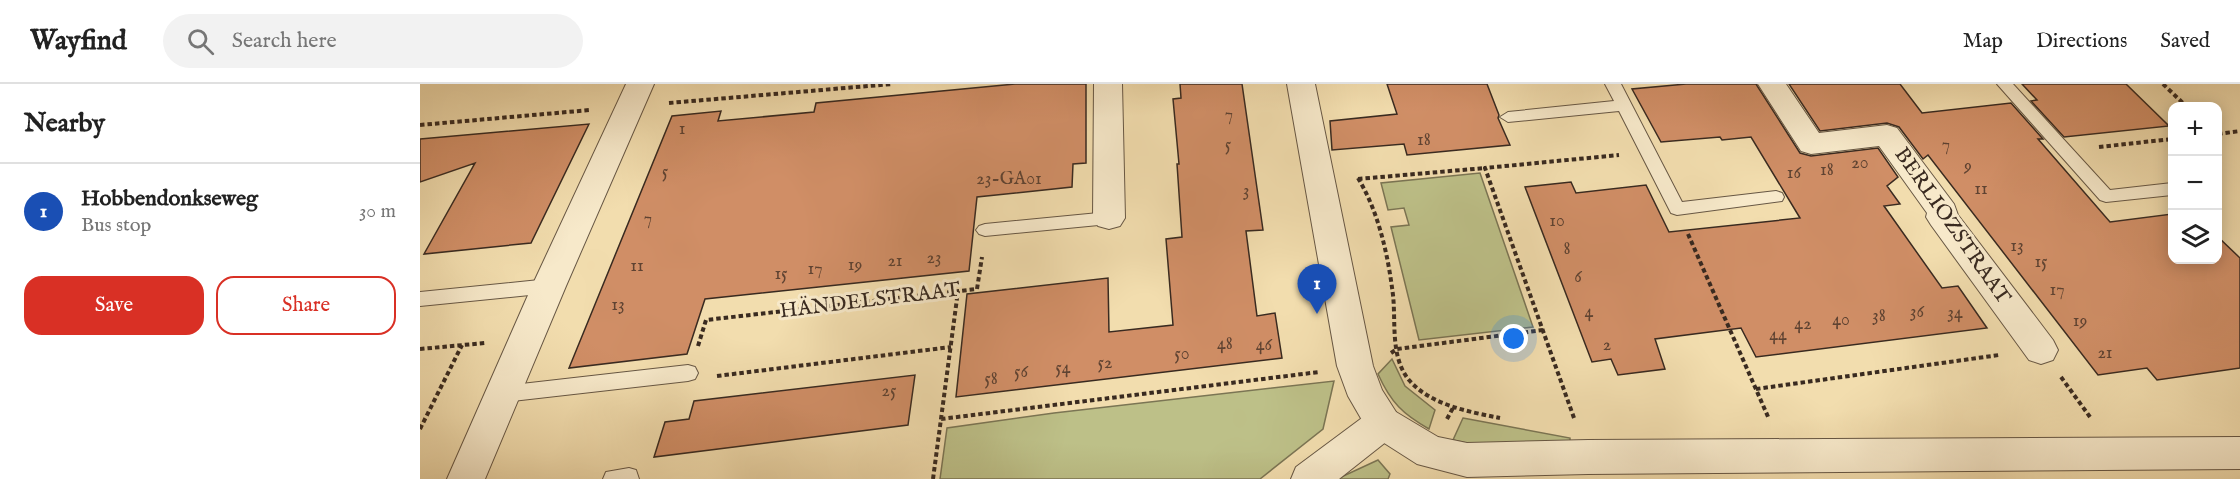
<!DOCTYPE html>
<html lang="en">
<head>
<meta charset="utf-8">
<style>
	:root { --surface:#fff; --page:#f2f2f2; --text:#222; --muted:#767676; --line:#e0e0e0; --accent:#d93025 }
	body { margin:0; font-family:"IM FELL English",serif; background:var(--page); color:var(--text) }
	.controls { position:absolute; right:18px; top:18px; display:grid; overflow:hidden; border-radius:12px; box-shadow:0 3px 15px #0003 }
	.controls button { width:54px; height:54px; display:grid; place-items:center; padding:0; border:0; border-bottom:2px solid var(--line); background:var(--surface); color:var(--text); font:30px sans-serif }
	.you { position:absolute; left:1094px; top:255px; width:21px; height:21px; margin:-15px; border:4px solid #fff; border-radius:50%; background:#1a73e8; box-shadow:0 0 0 9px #1a73e833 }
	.badge { display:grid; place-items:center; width:39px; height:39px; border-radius:50%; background:var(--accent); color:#fff; font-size:20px; font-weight:700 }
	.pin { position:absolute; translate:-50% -50px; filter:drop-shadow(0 2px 3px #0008) }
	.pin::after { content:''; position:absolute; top:32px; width:21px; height:18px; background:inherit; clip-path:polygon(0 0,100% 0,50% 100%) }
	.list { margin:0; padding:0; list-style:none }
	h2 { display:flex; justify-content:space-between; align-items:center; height:78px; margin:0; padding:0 24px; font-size:26px }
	h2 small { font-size:20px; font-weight:400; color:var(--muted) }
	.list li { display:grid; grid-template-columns:39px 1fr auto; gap:18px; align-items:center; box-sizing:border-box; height:96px; padding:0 24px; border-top:2px solid var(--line) }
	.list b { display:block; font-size:22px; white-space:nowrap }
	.list p { margin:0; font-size:20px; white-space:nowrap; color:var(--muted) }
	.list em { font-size:20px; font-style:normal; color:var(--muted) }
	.actions { display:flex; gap:12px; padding:18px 24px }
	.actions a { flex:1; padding:14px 0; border:2px solid var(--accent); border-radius:18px; text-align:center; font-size:21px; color:var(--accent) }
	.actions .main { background:var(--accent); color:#fff }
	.icon { flex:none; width:33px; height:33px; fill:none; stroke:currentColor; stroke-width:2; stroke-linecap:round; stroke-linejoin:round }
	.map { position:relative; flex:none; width:1820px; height:395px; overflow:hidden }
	header { display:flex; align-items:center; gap:36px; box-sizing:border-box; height:84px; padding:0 30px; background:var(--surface); border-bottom:2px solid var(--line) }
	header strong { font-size:28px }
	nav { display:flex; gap:33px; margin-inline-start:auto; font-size:21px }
	.search { width:420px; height:54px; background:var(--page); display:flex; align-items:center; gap:15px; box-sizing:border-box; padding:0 21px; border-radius:33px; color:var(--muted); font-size:22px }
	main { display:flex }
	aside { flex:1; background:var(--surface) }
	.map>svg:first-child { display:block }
	.green { fill:#bdc088; stroke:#7b7554; stroke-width:1.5 }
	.building { fill:#d08e66; stroke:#392a20; stroke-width:1.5 }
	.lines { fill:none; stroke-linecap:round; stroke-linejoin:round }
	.service-casing { stroke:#675744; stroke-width:2 }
	.minor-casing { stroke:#675744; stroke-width:2 }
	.tertiary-casing { stroke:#675744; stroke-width:2 }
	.path { stroke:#392a20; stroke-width:4; stroke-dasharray:4.5 3; stroke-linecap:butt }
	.service { fill:#f7e9ca; fill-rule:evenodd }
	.minor { fill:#f7e9ca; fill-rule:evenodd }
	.tertiary { fill:#f7e9ca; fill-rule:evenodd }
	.labels { text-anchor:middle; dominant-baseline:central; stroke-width:6; stroke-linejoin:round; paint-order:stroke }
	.number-label { font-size:18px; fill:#5f4332 }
	.street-label { font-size:21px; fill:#392a20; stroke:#f7e9ca }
</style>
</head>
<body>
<header>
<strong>Wayfind</strong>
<div class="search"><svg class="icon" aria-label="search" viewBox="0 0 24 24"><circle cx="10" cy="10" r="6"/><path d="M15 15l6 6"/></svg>Search here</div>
<nav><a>Map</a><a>Directions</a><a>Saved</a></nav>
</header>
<main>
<aside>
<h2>Nearby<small></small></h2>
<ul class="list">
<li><span class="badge" style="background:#1a4fb4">1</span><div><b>Hobbendonkseweg</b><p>Bus stop</p></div><em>30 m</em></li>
</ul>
<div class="actions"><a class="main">Save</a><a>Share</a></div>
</aside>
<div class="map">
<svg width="1820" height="395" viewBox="0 0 1820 395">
	<rect width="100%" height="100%" fill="#f2ddae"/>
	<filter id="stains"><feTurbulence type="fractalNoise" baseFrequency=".00333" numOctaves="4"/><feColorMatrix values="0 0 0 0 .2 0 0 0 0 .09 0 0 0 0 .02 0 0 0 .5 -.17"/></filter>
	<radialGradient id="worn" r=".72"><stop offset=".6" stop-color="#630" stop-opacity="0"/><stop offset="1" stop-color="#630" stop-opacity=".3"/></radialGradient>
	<!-- green -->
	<path class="green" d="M1060,89l53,154 -114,13 -28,-113 18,-2 -5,-17 -16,2 -7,-27z
		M972,275l13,27 30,24 -6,19c-26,-15 -38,-26 -51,-55z
		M914,297l-11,48 -63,50h-320l7,-51 107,-15z
		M1043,334l107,20v5l-99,1 -18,-4z
		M958,376l12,14 -2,5h-51z"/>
	<!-- building -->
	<path class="building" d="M595,0h71v79l-13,1 -1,23 -95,10 -8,74 -264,28 -18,55 -118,14 103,-252 49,-5 -3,10 96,-9 2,-9z
		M760,0h62l21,146 -17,1 11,85 18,-3 7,45 -326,39 11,-103 141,-16 1,54 64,-7 -7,-86 16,-2 -5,-73h2l-6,-65 8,-1z
		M967,0h100l12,31 -1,3 12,27 -103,10 -3,-11 -72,6 -2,-29 67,-7z
		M1266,0h70l44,69 11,3 67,-8 20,29 -11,9 13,18 -16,2 58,82 16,-2 29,42 -231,29 -15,-29 -86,11 10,30 -47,6 -7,-16 -19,3 -67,-175 46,-5 5,11 70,-8 23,47 131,-14 -49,-81 -29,3 -2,-3 -59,5 -29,-53z
		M1369,0h111l22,29 89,-10 32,36h-5l72,83 62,-8v46h45v-24l23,22v110l-83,12 -10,-12 -49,7 -170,-220 -5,4 -24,-32 -12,-4 -67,8z
		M1602,0h104l43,42 -105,11 -33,-36 6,-1z
		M169,40l-58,119 -107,11 51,-91 -55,19v-43z
		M495,291l-7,50 -254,32 11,-35 24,-3 5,-18z"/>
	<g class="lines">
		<!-- service casing -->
		<g class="service-casing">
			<path id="service" d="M1185,0h16l61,118 94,-11 6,2 2,4 -2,4 -105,14 -6,-2 -52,-102 -111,11 -8,-5 8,-5 106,-11z
				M1577,0h16l97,106 62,-7v12l-66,7 -6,-2z
				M689,128l6,2 3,4 -3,4 -6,2 -124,12 -6,-2 -3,-4 3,-4 6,-2z
				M129,195l6,2 3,5 -3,5 -6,2 -129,13v-14z
				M268,281l7,2 3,6 -3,6 -7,2 -185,21 -7,-2 -3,-6 3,-6 7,-2z
				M209,384l7,2 3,9h-36l3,-7z"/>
		</g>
		<!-- minor casing -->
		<g class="minor-casing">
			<path id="minor" d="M206,0h28l-88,202 -81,193h-38l85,-193z
				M674,0h28l3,134 -5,8 -11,3 -11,-3 -5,-8z
				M1338,0h28l33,49 68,-8 10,3 57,76 4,11 95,125 5,10 -5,10 -12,4 -12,-4 -98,-135 -5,-8 1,-4 -48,-67 -68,8 -10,-3z
				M963,323l13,5 5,11 -5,11 -57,45h-48l5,-12 74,-55z"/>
		</g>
		<!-- tertiary casing -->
		<g class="tertiary-casing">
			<path id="tertiary" d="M867,0h28l58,282 9,24 14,22 42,25 29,6 121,-3 652,-3v32l-652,5 -121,3 -50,-13 -47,-30 -22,-38 -11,-30z"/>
		</g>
		<!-- path -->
		<path class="path" d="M1743,0l23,22
			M249,19l223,-19
			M0,41l170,-15
			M1798,50l22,-3
			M1679,63l73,-8
			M938,94c21,35 30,77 35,117 3,27 -3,62 16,85 21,25 61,32 91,38
			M938,95l127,-11
			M1268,150l81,185
			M278,262l8,-26 271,-31 5,-32
			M0,265l65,-6
			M971,269l6,-4 146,-19
			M297,292l234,-29
			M1641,293l29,40
			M1336,305l243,-34
			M1154,334l-89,-250 134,-13
			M521,335l378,-47
			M1027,335l7,-13
			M0,345l42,-84
			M513,395l25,-188"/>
		<!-- service -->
		<use href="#service" class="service"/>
		<!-- minor -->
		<use href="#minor" class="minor"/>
		<!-- tertiary -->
		<use href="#tertiary" class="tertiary"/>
	</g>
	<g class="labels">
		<!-- number labels -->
		<g class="number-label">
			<text x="809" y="31">7</text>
			<text x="262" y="45">1</text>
			<text x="1004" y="56">18</text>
			<text x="808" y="61">5</text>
			<text x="1526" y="61">7</text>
			<text x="1440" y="79">20</text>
			<text x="1548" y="82">9</text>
			<text x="1407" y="86">18</text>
			<text x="245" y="88">5</text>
			<text x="1374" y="89">16</text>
			<text x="589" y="95">23-GA01</text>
			<text x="1561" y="105">11</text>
			<text x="826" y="107">3</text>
			<text x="228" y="135">7</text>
			<text x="1137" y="137">10</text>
			<text x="1597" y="162">13</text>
			<text x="1147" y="165">8</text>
			<text x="514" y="174">23</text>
			<text x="475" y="177">21</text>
			<text x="1621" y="178">15</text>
			<text x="435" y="181">19</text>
			<text x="217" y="182">11</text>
			<text x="395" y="185">17</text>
			<text x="361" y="190">15</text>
			<text x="1158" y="193">6</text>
			<text x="1637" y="206">17</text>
			<text x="198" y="221">13</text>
			<text x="1169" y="228">4</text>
			<text x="1497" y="228">36</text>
			<text x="1535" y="229">34</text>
			<text x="1459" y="232">38</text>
			<text x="1421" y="236">40</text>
			<text x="1660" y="237">19</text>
			<text x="1383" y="240">42</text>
			<text x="1358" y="251">44</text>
			<text x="805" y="260">48</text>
			<text x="844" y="261">46</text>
			<text x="1187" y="261">2</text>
			<text x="1685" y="269">21</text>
			<text x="762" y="270">50</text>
			<text x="685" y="279">52</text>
			<text x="643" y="284">54</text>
			<text x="601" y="288">56</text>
			<text x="571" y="295">58</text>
			<text x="469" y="307">25</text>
		</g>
		<!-- street labels -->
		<g class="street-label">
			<text transform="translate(1532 142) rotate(55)">BERLIOZSTRAAT</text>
			<text transform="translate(450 217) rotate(-7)">HÄNDELSTRAAT</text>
		</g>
	</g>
	<rect width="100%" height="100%" filter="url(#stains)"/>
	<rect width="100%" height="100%" fill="url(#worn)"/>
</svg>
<div class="controls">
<button>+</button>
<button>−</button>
<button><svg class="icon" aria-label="layers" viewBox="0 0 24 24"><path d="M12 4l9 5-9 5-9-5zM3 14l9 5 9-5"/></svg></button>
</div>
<div class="you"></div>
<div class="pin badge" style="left:897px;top:230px;background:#1a4fb4">1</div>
</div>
</main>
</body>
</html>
